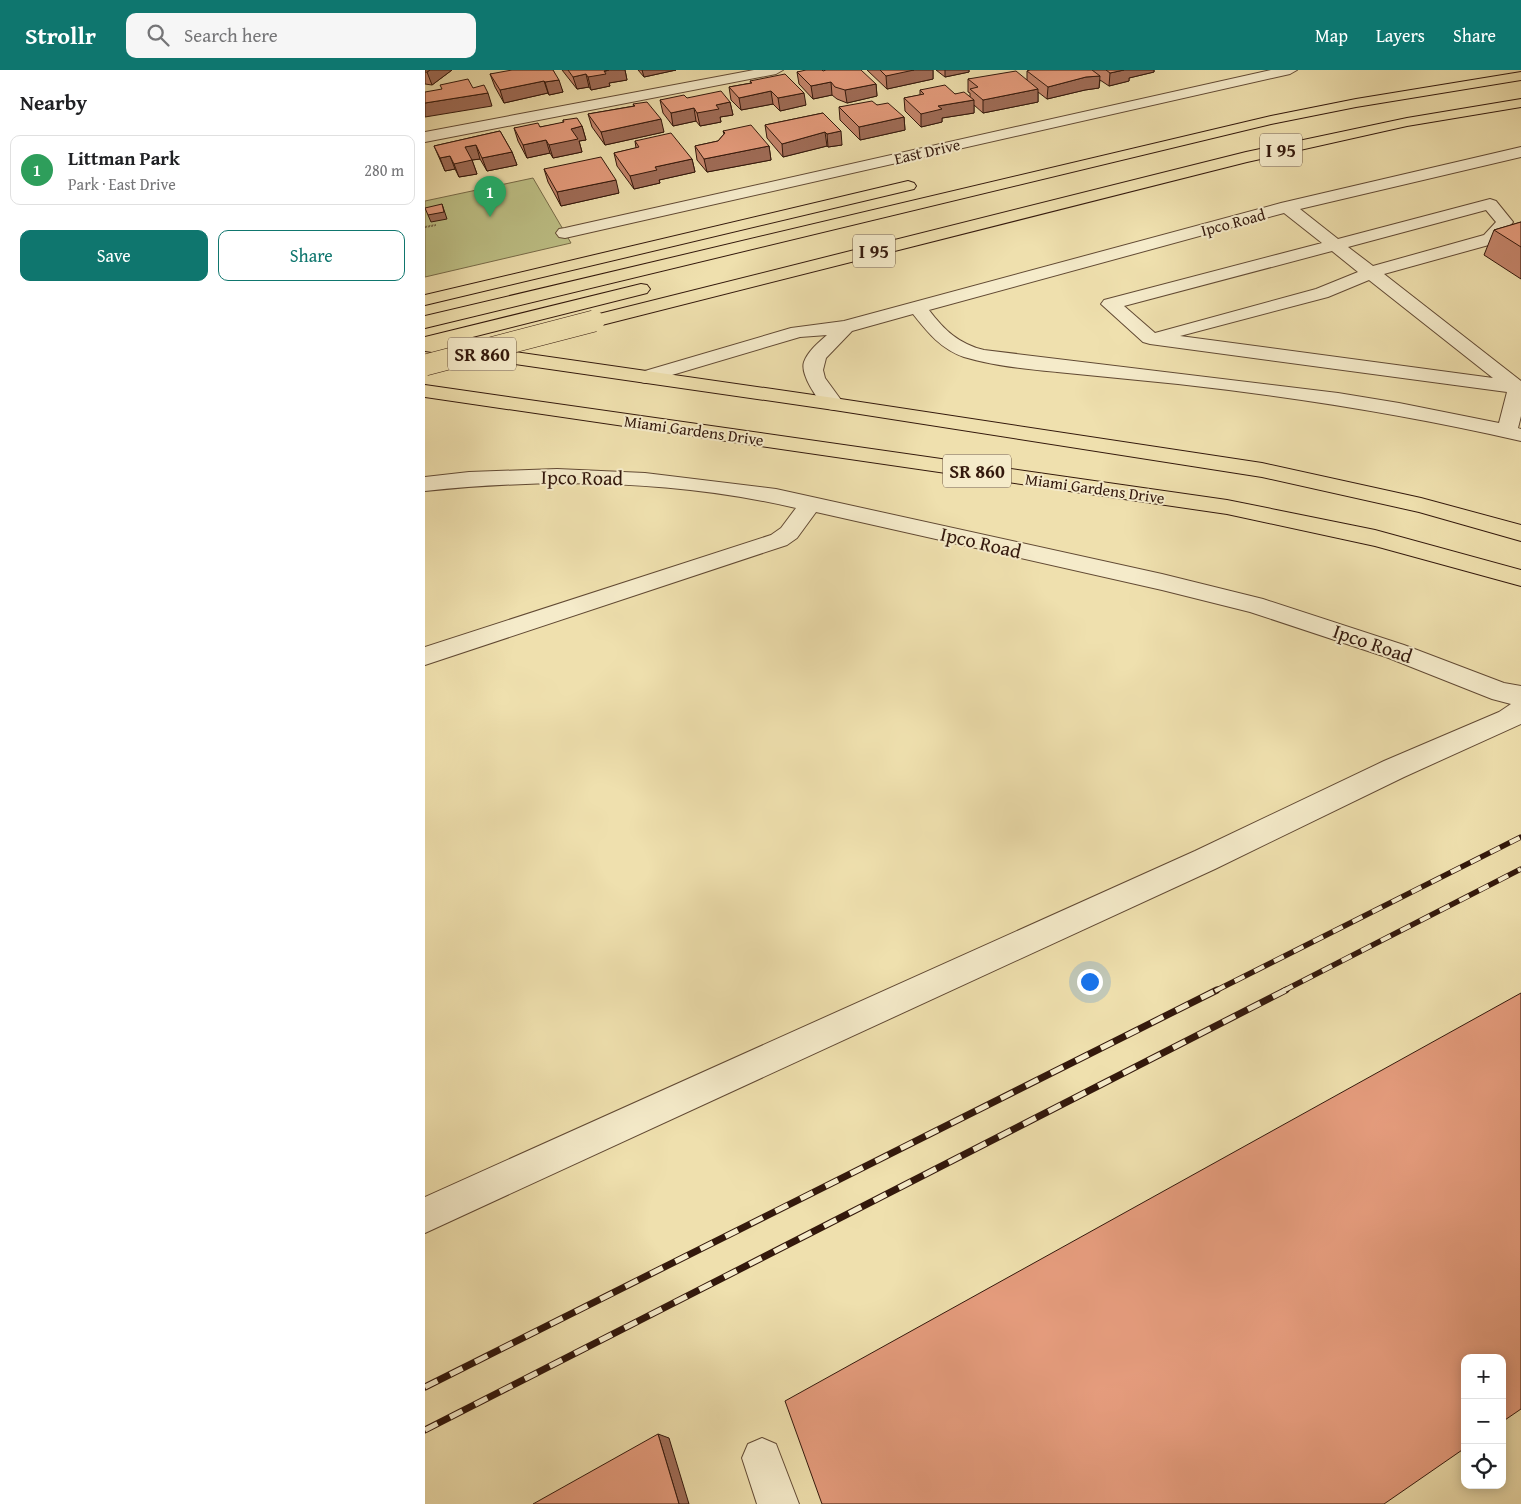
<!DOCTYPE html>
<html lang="en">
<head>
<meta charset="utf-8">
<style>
	:root { --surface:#fff; --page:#f6f6f6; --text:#202124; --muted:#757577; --line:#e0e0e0; --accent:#0f766e }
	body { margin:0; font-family:"Gentium Book Plus",serif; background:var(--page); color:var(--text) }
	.controls { position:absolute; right:15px; bottom:15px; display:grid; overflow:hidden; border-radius:10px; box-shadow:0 2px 12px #0003 }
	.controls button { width:45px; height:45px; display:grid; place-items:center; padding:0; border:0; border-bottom:1px solid var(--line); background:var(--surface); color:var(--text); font:25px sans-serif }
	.you { position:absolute; left:664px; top:911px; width:18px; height:18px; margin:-12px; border:4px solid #fff; border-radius:50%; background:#1a73e8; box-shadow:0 0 0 8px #1a73e833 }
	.badge { display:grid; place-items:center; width:32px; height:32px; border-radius:50%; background:var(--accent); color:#fff; font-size:16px; font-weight:700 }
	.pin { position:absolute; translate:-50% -41px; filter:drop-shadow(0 1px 2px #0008) }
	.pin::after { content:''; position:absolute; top:26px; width:18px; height:15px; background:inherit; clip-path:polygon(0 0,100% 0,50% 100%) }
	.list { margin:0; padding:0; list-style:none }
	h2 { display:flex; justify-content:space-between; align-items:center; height:65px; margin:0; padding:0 20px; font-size:21px }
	h2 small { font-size:16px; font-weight:400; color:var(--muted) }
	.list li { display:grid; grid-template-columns:32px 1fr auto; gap:15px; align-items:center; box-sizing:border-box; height:70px; margin:0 10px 10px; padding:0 10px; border:1px solid var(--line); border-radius:10px }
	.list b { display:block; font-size:19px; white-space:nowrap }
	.list p { margin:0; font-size:16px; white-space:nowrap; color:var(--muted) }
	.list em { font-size:16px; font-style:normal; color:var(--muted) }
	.actions { display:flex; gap:10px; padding:15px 20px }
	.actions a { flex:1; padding:11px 0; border:1px solid var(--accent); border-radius:10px; text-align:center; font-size:18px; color:var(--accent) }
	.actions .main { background:var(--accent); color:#fff }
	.icon { flex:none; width:28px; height:28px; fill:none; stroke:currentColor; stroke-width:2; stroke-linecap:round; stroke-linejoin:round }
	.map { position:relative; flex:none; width:1096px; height:1434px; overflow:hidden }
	header { display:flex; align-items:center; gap:30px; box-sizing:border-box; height:70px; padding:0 25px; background:var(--accent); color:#fff }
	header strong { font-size:24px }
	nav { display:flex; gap:28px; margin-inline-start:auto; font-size:18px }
	.search { width:350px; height:45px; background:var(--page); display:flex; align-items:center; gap:12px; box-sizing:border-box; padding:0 18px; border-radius:10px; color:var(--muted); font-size:19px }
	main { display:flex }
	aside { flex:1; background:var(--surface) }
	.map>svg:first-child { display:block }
	.green { fill:#bec187; stroke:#786c4a }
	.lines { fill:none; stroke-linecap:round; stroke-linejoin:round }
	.minor-casing { stroke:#624a34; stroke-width:2 }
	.major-casing { stroke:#33180c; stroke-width:2 }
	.highway-casing { stroke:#33180c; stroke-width:2 }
	.path { stroke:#33180c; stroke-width:2; stroke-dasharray:0.5 1; stroke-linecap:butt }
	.minor { fill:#f5ebca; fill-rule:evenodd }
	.major { fill:#efe0ae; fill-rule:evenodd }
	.highway { fill:#efe0ae; fill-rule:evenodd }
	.rail-far1-casing { stroke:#33180c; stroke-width:5.5 }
	.rail-casing { stroke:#33180c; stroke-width:7 }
	.rail-far1 { stroke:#f5ebca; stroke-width:4; stroke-dasharray:11; stroke-linecap:butt }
	.rail { stroke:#f5ebca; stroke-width:5; stroke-dasharray:14; stroke-linecap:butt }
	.highway-bridge-casing { stroke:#33180c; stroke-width:22; stroke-linecap:butt }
	.highway-bridge { stroke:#efe0ae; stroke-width:21 }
	.wall { fill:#c5866c; stroke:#33180c }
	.shaded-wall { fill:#a06d58; stroke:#33180c }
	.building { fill:#e59c7d; stroke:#33180c }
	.labels { text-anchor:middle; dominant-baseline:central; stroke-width:4; stroke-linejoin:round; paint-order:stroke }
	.far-street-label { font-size:16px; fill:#33180c; stroke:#f5ebca }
	.shield { fill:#f5ebca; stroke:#6d5745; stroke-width:1 }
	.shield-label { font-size:19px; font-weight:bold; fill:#33180c }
	.street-label { font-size:20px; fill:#33180c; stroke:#f5ebca }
</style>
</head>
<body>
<header>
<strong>Strollr</strong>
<div class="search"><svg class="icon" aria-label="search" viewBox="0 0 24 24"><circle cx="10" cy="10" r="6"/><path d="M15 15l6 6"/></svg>Search here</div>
<nav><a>Map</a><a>Layers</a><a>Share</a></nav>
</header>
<main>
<aside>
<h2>Nearby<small></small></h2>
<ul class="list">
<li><span class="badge" style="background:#2e9e5b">1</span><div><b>Littman Park</b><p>Park · East Drive</p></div><em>280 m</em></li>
</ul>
<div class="actions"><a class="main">Save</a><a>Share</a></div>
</aside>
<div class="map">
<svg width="1096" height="1434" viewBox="0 0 1096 1434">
	<rect width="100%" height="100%" fill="#efe0ae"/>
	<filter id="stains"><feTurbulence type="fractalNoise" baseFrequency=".004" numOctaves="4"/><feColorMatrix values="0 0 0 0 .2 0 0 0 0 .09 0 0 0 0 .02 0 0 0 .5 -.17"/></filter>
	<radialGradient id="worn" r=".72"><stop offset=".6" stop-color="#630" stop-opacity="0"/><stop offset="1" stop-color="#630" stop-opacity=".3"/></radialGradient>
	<!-- green -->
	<path class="green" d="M108,108l38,65 -146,34v-76z"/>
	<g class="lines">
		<!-- minor casing -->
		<g class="minor-casing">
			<path id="minor" d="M329,0h29l-7,4 -351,68v-10z
				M846,0h26l-7,4 -725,164 -6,-1 -3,-4 3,-4 6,-1z
				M1096,77v10l-221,52 38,30 152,-40 6,2 17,21 -17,21 -112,31 137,107v35l-3,12 3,1v12c-113,-26 -227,-44 -343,-57 -40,-4 -80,-8 -121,-12 -31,-3 -63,-6 -93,-15 -23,-8 -36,-24 -51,-43l-61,17 -26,27 -3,12 2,8 19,26 -3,4c-5,2 -10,3 -15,-1 -9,-7 -26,-33 -22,-45 4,-11 15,-20 23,-27l-27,2 -155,46 -7,-2 -3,-4 3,-4 153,-45 53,-7 437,-118zM1061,140l10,12 -12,13 -111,31 -25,-19zM859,143l38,30 -218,57 -3,4 42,38 7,2 357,48 -8,31 -100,-20 -61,-10 -354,-43c-25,-6 -40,-20 -55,-40zM907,181l26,21 -42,17 -161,44 -31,-27zM944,210l124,98 -313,-42 148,-39z
				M132,399l88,4 131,16 386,85 101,25 141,46 100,38 17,3v38l-117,53 -189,92 -790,364v-36l770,-346 189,-90 115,-49 12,-8 -19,-5 -106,-42 -136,-45 -88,-22 -346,-78 -19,26 -10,7 -362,120v-18l346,-112 10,-7 15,-20c-121,-28 -248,-30 -371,-17v-14l44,-5z
				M337,1368l14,6 23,60h-42l-15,-46 6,-14z"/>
		</g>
		<!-- major casing -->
		<g class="major-casing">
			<path id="major" d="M0,269l409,59 428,65 159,35 100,27v16l-102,-29 -157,-35 -428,-67 -409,-59z
				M0,315l802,115 148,30 146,40v16l-146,-40 -148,-32 -802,-117z"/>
		</g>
		<!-- highway casing -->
		<g class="highway-casing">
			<path id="highway" d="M1096,2v8l-165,27 -85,17 -846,204v-12l846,-200 85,-17z
				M1096,29v8l-114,19 -160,36 -653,165 -7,-2 -2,-4 2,-4 659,-165 161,-34z
				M483,111l6,2 2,3 -2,3 -489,116v-10z
				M216,214l6,1 3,4 -3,4 -222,56v-12z"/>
		</g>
		<!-- path -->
		<path class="path" d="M0,157l11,-2"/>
		<!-- minor -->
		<use href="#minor" class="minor"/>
		<!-- major -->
		<use href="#major" class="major"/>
		<!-- highway -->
		<use href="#highway" class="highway"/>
		<!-- rail-far1 casing -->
		<g class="rail-far1-casing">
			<path id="rail-far1" d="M790,921l306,-154
				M858,921l238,-122"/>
		</g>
		<!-- rail casing -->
		<g class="rail-casing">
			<path id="rail" d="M0,1317l792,-397
				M0,1360l861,-440"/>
		</g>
		<!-- rail-far1 -->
		<use href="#rail-far1" class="rail-far1"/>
		<!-- rail -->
		<use href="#rail" class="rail"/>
		<!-- highway-bridge casing -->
		<g class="highway-bridge-casing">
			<path id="highway-bridge" d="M0,295l169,-44"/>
		</g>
		<!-- highway-bridge -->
		<use href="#highway-bridge" class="highway-bridge"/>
	</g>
	<!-- wall -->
	<path class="wall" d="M0,0h27l-20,15 -7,-1z
		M128,0l10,22 -14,3 -1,-2 -44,10 -9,-16 -5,-13z
		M137,0h63l2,10 -18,3 1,3 -19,4 -2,-3 -12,2z
		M213,0h38l-32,7z
		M442,0h66v9l-46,10z
		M511,0h33v2l-24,5z
		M605,0h124v2l-25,6v3l-20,5 -9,-6 -1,8 -14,2 -38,9 -9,-7v10l-55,11 -9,-8v8l-32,5v4l-21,5 -16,-16 -1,-13 16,-3v-5l35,4 15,3v-4l-2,-1v-13l59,1v-9z
		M398,1l53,13 1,12 -30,7 -10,-4 -5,-4 -19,4 -14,-15 -2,-12z
		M325,11l56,24 -26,6 -7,-7 -32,6 -10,-10 -2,-13 22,-4z
		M235,30l70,2 3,13 -13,2 1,5 -21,4 -4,-5 -23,5 -10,-13z
		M208,34l31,28 -59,13 -13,-18 -4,-13 46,-8z
		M452,35l27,12 1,13 -45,10 -20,-20 -1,-13z
		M398,43l19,32 -14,2 -1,-1 -44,11 -16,-19 -2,-13z
		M138,50l19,6 4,14 -7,1 3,11 -29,6 -3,-5 -23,5 -9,-17 -4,-13 26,-1 23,-4z
		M75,61l12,21 5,13 -30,6 -7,-12 -8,1 5,14 -18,3 -4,-8 -10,2 -11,-25z
		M298,61l46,15 2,14 -64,12 -10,-12 -2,-14 23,-5 6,-7z
		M210,71l57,18 3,13 -36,8 1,3 -26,6 -17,-23 -3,-13 22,-5z
		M119,99l75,24 -58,13 -13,-24z
		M1096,152v57l-37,-24 10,-25z"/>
	<!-- shaded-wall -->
	<path class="shaded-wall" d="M5,0h22l-20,15 -5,-13z
		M184,0h16l2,10 -18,3 1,3 -19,4 -3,-13z
		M217,0h34l-32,7z
		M482,0h26v9l-46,10 -1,-13z
		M520,0h24v2l-24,5z
		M699,0h30v2l-25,6v3l-20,5 1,-13z
		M161,4l3,13 -12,2 -4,-12z
		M675,6l-1,12 -14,2 -38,9 1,-12 38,-10z
		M134,10l4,12 -14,3 -4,-13z
		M119,11l4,12 -44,10 -4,-13z
		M406,12l1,13 -19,4 -2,-13z
		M451,14l1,12 -30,7 -2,-13z
		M613,19v13l-55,11v-13z
		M346,21l2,13 -32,6 -2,-12z
		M63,23l4,13 -67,11v-14z
		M379,23l2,12 -26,6 -2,-13z
		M549,30v13l-32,5v4l-21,5v-13l17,-8z
		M305,32l3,13 -13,2 1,5 -21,4 -3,-13 19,-8z
		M269,38l2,13 -23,5 -2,-13z
		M479,47l1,13 -45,10 -1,-13z
		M236,49l3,13 -59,13 -4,-13z
		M157,56l4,14 -7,1 3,11 -29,6 -4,-13 22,-16z
		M416,61l1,14 -14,2 -1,-13z
		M400,62l2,14 -44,11 -1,-13z
		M121,70l4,13 -23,5 -4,-13z
		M51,75l4,14 -8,1 5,14 -18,3 -5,-13 11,-17z
		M344,76l2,14 -64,12 -3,-13z
		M87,82l5,13 -30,6 -5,-13z
		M25,86l5,13 -10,2 -5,-13z
		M267,89l3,13 -36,8 1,3 -26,6 -4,-13 25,-9z
		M191,110l3,13 -58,13 -4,-14z
		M17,134l5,15 -16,3 -3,-7z
		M233,1364l11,4 20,66h-10z"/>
	<!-- building -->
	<path class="building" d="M0,0h5l-3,2h-2z
		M87,0h41l6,10 -14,2 -1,-1 -44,9 -10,-16z
		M143,0h41l-5,1 2,3 -18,3 -2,-3 -13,3z
		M381,0h16l1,1 3,-1h35l15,14 -31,6 -10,-3 -4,-5 -20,4 -14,-14z
		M455,0h34l-28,6z
		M605,0h62l8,6 -14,1 -38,10 -21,-16z
		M681,0h18l-14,3z
		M591,1l22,18 -55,11 -13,-11 8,-2 -10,-8z
		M360,4l19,19 -26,5 -7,-7 -32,7 -10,-11 23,-4 -2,-2z
		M43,9l5,9 11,-3 4,8 -63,10v-11l17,-3 -2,-4z
		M520,15l10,9 9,-2 10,8 -36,6 4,3 -21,5 -17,-16 20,-4 -4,-4z
		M296,21l9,11 -14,3 3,4 -22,4 -3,-5 -23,5 -11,-13 24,-5 3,3z
		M447,31l5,4 11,-2 16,14 -45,10 -20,-20z
		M222,32l14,17 -60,13 -13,-18 47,-8 -2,-2z
		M398,43l18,18 -14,3 -2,-2 -43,12 -17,-19z
		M152,48l5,8 -11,3 7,10 -29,6 -3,-5 -23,5 -9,-17 24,-5 2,4 24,-5 -1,-2z
		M326,55l18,21 -65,13 -9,-13 23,-5 7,-8 -2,-2z
		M75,61l12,21 -30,6 -6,-13 -11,2 7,13 -18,4 -4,-8 -10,2 -6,-12z
		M246,63l21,26 -37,8 2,3 -27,6 -16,-23 25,-6 -4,-6z
		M176,87l15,23 -59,12 -13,-23z
		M17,134l2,8 -16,3 -3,-7z
		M1096,152v25l-27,-17z
		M1096,923v416l-19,13v-64h-37v90l-81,56h-562l-37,-103z
		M233,1364l21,70h-146z"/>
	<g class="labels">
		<!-- far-street labels -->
		<g class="far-street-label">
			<text transform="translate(502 81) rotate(-13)">East Drive</text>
			<text transform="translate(808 152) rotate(-15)">Ipco Road</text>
			<text transform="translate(269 360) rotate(8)">Miami Gardens Drive</text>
			<text transform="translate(670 418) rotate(8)">Miami Gardens Drive</text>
		</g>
		<!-- shield labels -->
		<g class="shield">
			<rect x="835" y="63.5" width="42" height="33" rx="4"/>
			<rect x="428" y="164.5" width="42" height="33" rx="4"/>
			<rect x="23" y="267.5" width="68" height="33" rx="4"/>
			<rect x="518" y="384.5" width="68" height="33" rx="4"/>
		</g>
		<g class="shield-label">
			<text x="856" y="80">I 95</text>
			<text x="449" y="181">I 95</text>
			<text x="57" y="284">SR 860</text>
			<text x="552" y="401">SR 860</text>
		</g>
		<!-- street labels -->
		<g class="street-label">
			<text transform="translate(157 407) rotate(1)">Ipco Road</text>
			<text transform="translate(556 472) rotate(13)">Ipco Road</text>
			<text transform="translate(948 573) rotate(19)">Ipco Road</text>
		</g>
	</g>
	<rect width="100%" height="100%" filter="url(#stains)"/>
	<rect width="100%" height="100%" fill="url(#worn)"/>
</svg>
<div class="controls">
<button>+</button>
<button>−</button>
<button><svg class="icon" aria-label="locate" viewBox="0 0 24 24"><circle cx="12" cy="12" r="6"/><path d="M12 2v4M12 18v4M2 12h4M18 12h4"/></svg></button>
</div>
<div class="you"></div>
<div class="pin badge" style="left:65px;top:147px;background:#2e9e5b">1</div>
</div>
</main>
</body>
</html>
